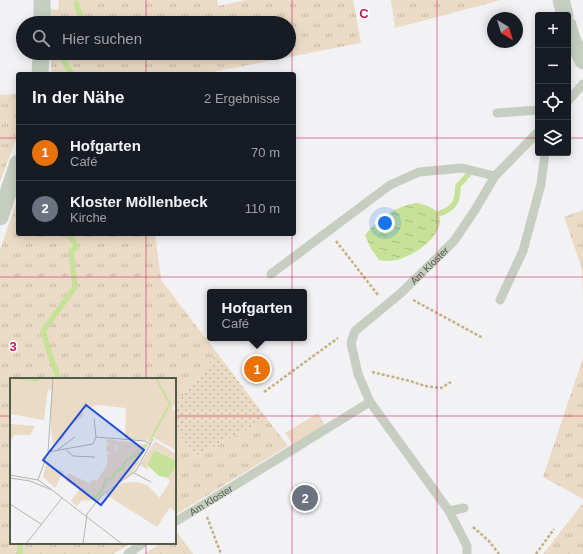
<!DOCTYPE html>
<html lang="de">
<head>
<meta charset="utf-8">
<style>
	:root { --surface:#171b24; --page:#242831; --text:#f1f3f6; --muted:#9ea1a6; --line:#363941; --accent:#8c9099 }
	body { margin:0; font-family:Arial,sans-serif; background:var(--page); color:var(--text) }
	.controls { position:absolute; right:12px; top:12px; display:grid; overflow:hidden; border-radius:4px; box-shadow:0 2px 10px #0003 }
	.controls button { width:36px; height:36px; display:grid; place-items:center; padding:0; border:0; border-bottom:1px solid var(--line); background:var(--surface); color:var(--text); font:20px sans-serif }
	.compass { position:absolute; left:487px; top:12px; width:36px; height:36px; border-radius:50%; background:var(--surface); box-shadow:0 2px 10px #0003; rotate:142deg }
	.you { position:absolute; left:385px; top:223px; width:14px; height:14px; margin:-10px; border:3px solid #fff; border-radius:50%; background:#1a73e8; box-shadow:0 0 0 6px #1a73e833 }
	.badge { display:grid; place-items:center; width:26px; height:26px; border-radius:50%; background:var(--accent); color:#fff; font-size:13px; font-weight:700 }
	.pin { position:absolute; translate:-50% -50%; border:2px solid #fff; box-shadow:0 1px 4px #0006 }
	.popup { position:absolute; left:207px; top:289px; width:100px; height:52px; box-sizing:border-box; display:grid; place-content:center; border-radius:4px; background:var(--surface); filter:drop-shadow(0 1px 3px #0005); font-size:13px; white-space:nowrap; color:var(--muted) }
	.popup b { font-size:15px; color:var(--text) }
	.popup::after { content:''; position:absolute; left:50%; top:100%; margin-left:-8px; border:8px solid transparent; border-top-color:var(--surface) }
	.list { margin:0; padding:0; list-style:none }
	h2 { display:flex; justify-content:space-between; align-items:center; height:52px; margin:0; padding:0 16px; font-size:17px }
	h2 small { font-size:13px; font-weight:400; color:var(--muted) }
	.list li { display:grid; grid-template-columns:26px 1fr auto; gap:12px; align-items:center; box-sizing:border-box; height:56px; padding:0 16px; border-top:1px solid var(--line) }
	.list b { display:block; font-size:15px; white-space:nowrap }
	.list p { margin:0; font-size:13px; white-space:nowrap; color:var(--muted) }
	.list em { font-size:13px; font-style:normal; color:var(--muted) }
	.icon { flex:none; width:22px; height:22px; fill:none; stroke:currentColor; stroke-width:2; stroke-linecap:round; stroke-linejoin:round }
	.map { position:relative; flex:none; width:583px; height:554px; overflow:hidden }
	.search { position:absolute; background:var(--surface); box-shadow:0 2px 10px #0003; left:16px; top:16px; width:280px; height:44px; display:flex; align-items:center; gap:10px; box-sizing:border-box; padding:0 14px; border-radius:22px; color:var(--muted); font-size:15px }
	.panel { position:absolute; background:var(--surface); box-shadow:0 2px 10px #0003; left:16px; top:72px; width:280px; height:164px; border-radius:4px }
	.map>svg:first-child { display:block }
	.grass { fill:url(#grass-tufts) }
	.park { fill:url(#park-dots) }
	.garden { fill:#ebdbc6 }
	.water { fill:url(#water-ripples) }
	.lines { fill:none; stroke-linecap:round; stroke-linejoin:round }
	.stream { stroke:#c6e298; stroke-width:5.5 }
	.path { stroke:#c5b082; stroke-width:2.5; stroke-dasharray:3 2; stroke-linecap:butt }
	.lane { stroke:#c6cec1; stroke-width:9 }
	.street { stroke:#c6cec1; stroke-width:17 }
	.grid { fill:none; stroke:#c2185b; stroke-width:1; stroke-opacity:0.55 }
	.labels { text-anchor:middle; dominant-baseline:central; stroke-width:3; stroke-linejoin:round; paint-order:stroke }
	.street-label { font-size:10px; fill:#515c4b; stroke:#fff }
	.inset-river { fill:none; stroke:#c6e298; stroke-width:2 }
	.inset-road { fill:none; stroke:#b2b5b0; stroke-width:1 }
	.view { fill:#1d4ed8; fill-opacity:0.15; stroke:#1d4ed8; stroke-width:2 }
	.inset-edge { fill:none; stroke:#515c4b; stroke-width:2 }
	.grid-label { font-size:13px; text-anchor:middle; font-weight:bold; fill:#c2185b; stroke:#fff; stroke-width:3; stroke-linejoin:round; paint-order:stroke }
</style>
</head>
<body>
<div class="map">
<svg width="583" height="554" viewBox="0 0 583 554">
	<defs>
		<pattern id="grass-tufts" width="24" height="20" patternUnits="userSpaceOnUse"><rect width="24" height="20" fill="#ebdbc6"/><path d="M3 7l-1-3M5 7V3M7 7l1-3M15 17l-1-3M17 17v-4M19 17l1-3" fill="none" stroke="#c1b5a3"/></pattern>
		<pattern id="park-dots" width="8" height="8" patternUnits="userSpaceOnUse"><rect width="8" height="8" fill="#ebdbc6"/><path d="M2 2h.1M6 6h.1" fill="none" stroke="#c1b5a3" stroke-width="1.8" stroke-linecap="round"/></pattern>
		<pattern id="water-ripples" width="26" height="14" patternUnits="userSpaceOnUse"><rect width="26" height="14" fill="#c6e298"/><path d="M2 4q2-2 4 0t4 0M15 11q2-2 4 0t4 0" fill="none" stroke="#a3ba7e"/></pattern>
	</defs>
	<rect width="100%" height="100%" fill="#f2f1f3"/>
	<!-- grass -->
	<path class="grass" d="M59,0h158l1,6 29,-6h106l8,43 -159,31h-151v-21h238v-30h-239v-14l8,1z
		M391,0h110l-106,28z
		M18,94v39l-18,49v-87z
		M18,197v37h137l6,46 56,73 -42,53v-27h-164v164h120l-18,11h-113v-304z
		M583,210v90l-1,-31 -18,-52z
		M583,358v141l-40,-22z
		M267,419l21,27 -113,69v-86l21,27z
		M583,503v51h-40z
		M177,532l16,22h-49l17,-11h14v-10z"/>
	<!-- park -->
	<path class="park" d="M217,353l50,66 -71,37 -21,-27v-23z"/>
	<!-- garden -->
	<path class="garden" d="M318,413l7,12 -32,20 -8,-12z"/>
	<!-- water -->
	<path class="water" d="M416,203c58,9 -3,66 -37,57l-8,-11 -6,-14c14,-17 29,-28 51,-32z"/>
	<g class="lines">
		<!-- stream -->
		<path class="stream" d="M76,3l5,14 -1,6
			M68,53l-4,8 8,13
			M438,214c16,-5 20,-12 20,-28l10,-11
			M59,379l-8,-21 -8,-27 32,-44 -4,-36 6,-4 -8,-13
			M20,543v11"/>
		<!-- path -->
		<path class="path" d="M336,241l42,54
			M413,300l70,38
			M372,372l38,9 15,5 16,2 10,-6
			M264,392l74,-54
			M207,517l14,37
			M473,527l16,14 10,13
			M536,554l18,-25"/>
		<!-- lane -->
		<g class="lane">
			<path d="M568,101l15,-17"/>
			<path d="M497,113l41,-3"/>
			<path d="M271,274l119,-89 29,-13 43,-4 33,8"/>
			<path d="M500,300l23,-49 18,-67 4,-31"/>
			<path id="s1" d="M464,508l-15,3 -79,-109 -12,-28 -7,-31 4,-12 46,-38 53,-52 21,-31 20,-34 43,-44"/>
			<path d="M449,511l18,35v8"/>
			<path id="s2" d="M175,522l195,-120"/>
			<path d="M128,554l15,-11"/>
		</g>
		<!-- street -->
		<path class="street" d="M561,0l4,15
			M42,23v-23
			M568,25l4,14 11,22
			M40,74l1,-21
			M0,217l18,-54"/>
	</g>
	<!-- grid -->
	<path class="grid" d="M146,0v23M292,0v74M437,0v554M146,53v21M0,138h18M294,138h244M568,138h15M146,234v145M292,234v320M0,277h583M0,416h11M175,416h408M146,543v11"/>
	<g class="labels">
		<!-- street labels -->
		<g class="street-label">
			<text stroke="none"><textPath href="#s1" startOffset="324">Am Kloster</textPath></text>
			<text stroke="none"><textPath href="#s2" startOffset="42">Am Kloster</textPath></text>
		</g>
	</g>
	<!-- overview -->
	<g transform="translate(10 378)">
		<rect width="166" height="166" fill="#f2f1f3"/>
		<path d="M46,0h120v29l-2,-2 -2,3 4,4 -4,-2 -16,29 -4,-2 -6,4 -21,-2 1,-31 -29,-3 -15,5 2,6 -14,9 -8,15 -4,-1 -5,5 -3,-25zM0,46l25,2 -5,9h-16l-4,6zM97,61l41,6 -15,28 -27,17 -9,11 -15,-1 -5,6 -6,-5 9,-13 -15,-7 4,-8 21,11 3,-5 4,2 10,-16v-11l10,-3v-6l-10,-2zM145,63l21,13v7l-20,-11 -9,15 1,5 -8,-5zM36,86l18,8 -9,16 -12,-11zM166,88v47l-6,-6 -13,20 -52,-33 17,-11 15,-1 10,3 13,13 10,-17 -2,-3z" fill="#ebdbc6"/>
		<path d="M0,0h46l-3,36 -3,5 2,-29 -42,-6z" fill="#ebdbc6"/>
		<path d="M96 70a5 5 0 1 1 10 0a5 5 0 1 1-10 0Z" fill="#ebdbc6"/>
		<path d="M0,6l38,5 -4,31 -34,-6zM162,32l4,2v38l-20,-11z" fill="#ebdbc6"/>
		<path d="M0,0h31l-4,4zM145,72l21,11 -2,9 -6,8 -9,-2 -12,-11z" fill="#c6e298"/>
		<path class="inset-river" d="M139,64l21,-38 -14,-26M84,121l8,-9 4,-11 6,-1 4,-7 6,-2 4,-9 11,-5 10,-11"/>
		<path class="inset-road" d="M86,59l49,4 5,3M56,72l7,6 22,1M46,73l19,-14M38,74l45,-8 3,-7 -2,-18M124,95l17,9M0,97l28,5 13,9M0,100l20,3 22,9 70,54M28,102l10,-28 5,-74M0,126l31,20M16,166l36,-46M73,166l4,-30 16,-20 33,-23 17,-32"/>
		<path class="view" d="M76,27l58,45 -43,55 -58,-45z"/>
		<rect width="166" height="166" class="inset-edge"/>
	</g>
	<g class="grid-label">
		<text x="364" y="18">C</text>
		<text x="13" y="351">3</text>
	</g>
</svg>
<div class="controls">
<button>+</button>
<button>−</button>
<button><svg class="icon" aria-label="locate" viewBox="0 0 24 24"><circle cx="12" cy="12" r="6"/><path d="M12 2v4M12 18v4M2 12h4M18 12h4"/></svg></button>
<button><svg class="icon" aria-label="layers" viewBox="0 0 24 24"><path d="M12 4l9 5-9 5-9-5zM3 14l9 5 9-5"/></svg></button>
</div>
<svg class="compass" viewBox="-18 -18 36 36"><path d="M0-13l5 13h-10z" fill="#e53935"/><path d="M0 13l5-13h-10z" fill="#9ea1a6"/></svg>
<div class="you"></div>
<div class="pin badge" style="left:257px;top:369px;background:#e8710a">1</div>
<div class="popup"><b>Hofgarten</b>Café</div>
<div class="pin badge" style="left:305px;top:498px;background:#6b7280">2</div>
<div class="search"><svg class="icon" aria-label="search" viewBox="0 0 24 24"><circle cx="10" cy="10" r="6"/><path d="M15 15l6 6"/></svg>Hier suchen</div>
<section class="panel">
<h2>In der Nähe<small>2 Ergebnisse</small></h2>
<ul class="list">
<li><span class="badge" style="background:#e8710a">1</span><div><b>Hofgarten</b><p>Café</p></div><em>70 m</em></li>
<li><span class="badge" style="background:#6b7280">2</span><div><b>Kloster Möllenbeck</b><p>Kirche</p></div><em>110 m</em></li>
</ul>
</section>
</div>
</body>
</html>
